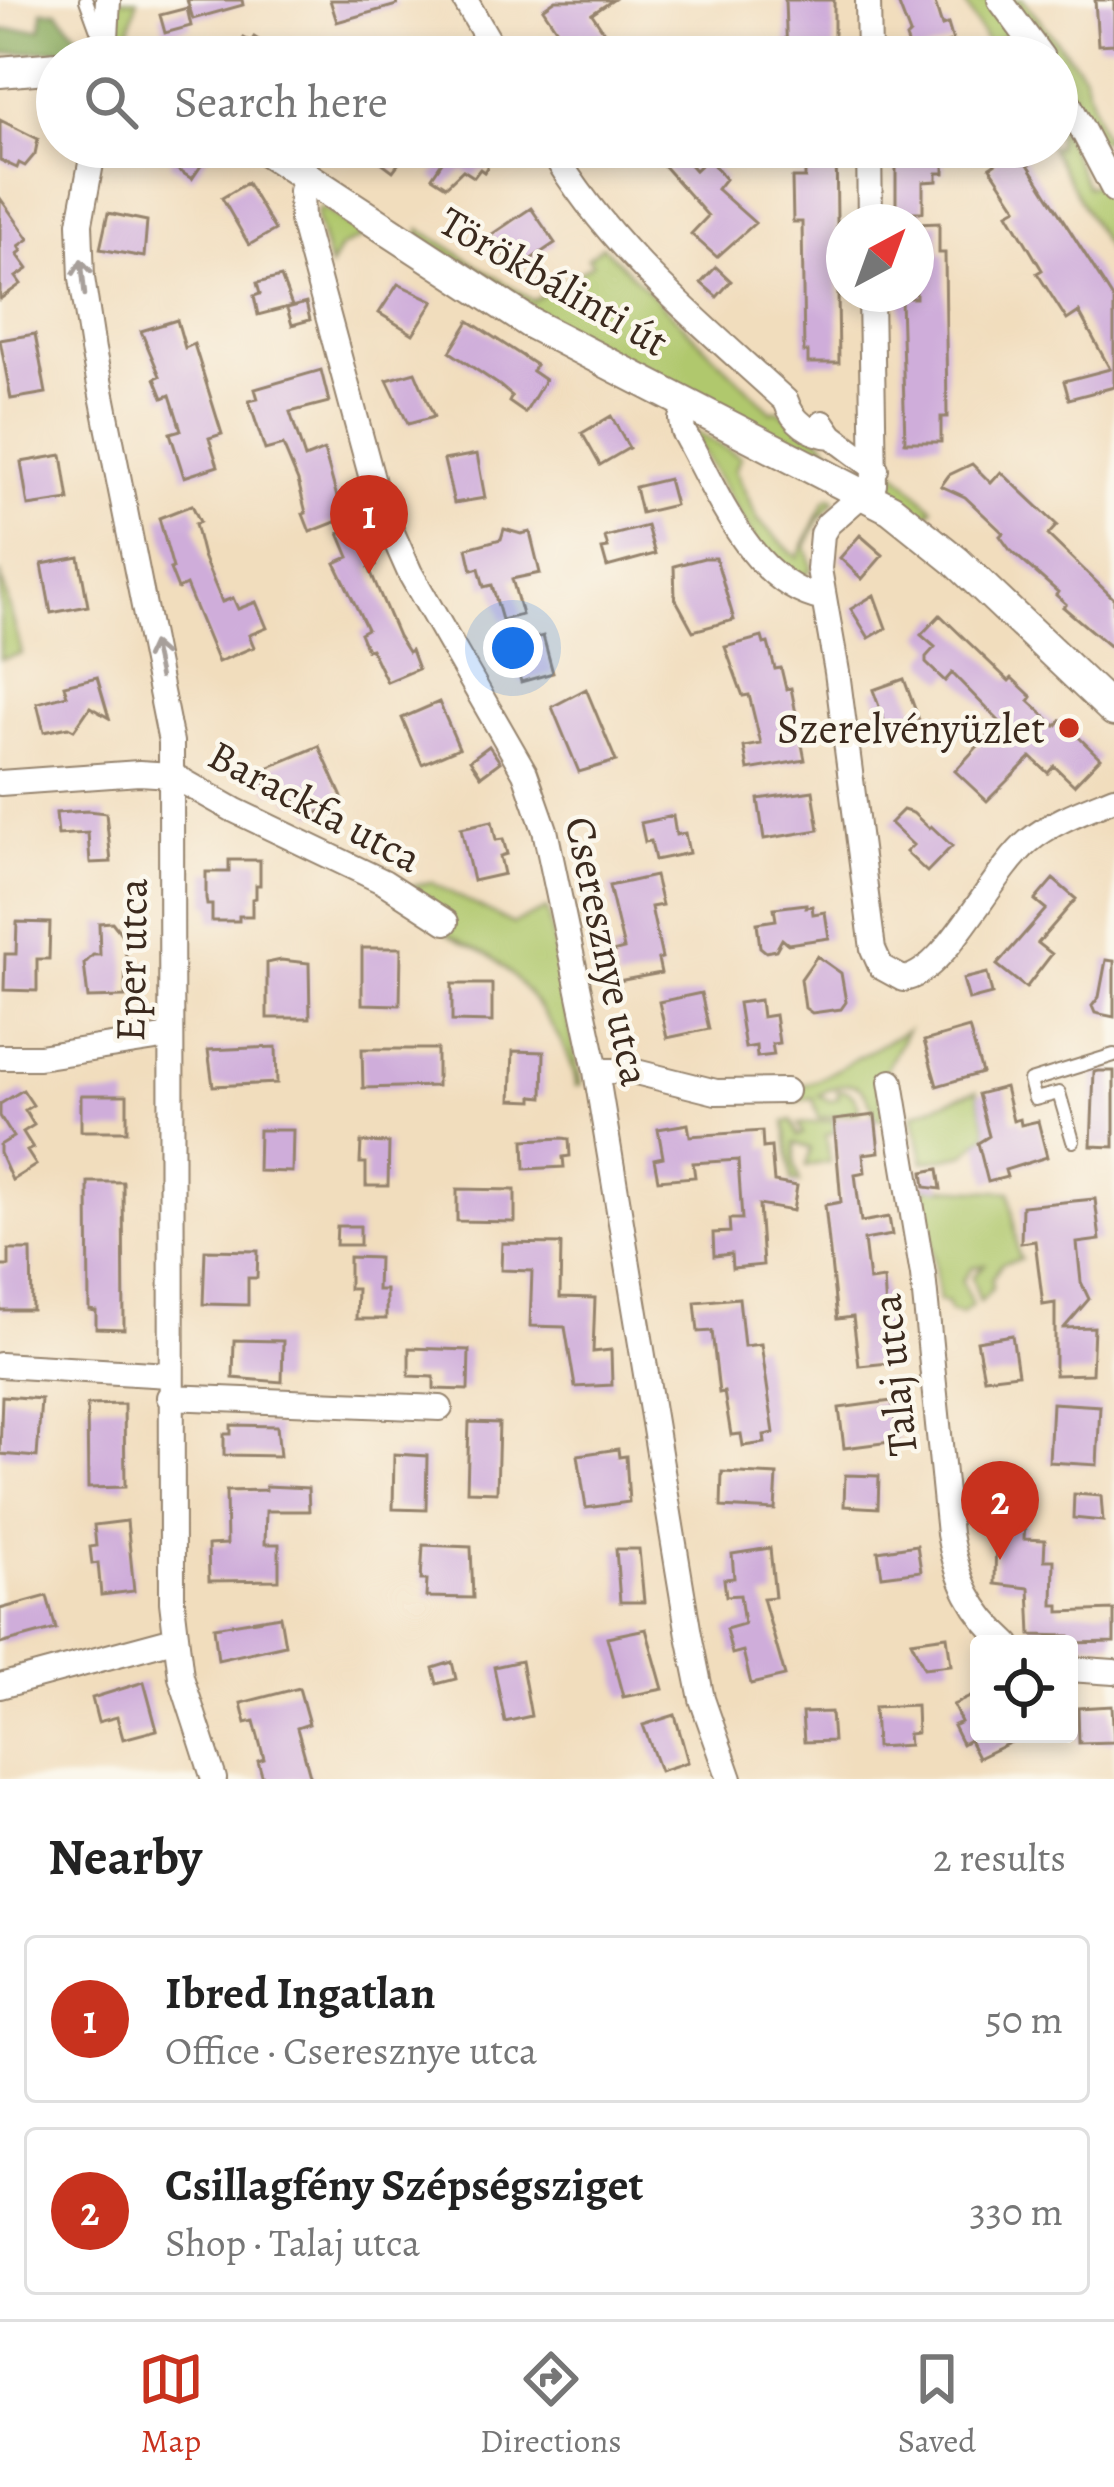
<!DOCTYPE html>
<html lang="en">
<head>
<meta charset="utf-8">
<style>
	:root { --surface:#fff; --page:#f6f6f6; --text:#222; --muted:#767676; --line:#e0e0e0; --accent:#c8321e }
	body { margin:0; font-family:Alegreya,serif; background:var(--page); color:var(--text) }
	.controls { position:absolute; right:36px; bottom:36px; display:grid; overflow:hidden; border-radius:12px; box-shadow:0 6px 18px #0003 }
	.controls button { width:108px; height:108px; display:grid; place-items:center; padding:0; border:0; border-bottom:3px solid var(--line); background:var(--surface); color:var(--text); font:60px sans-serif }
	.compass { position:absolute; left:826px; top:204px; width:108px; height:108px; border-radius:50%; background:var(--surface); box-shadow:0 6px 18px #0003; rotate:41deg }
	.you { position:absolute; left:513px; top:648px; width:42px; height:42px; margin:-30px; border:9px solid #fff; border-radius:50%; background:#1a73e8; box-shadow:0 0 0 18px #1a73e833 }
	.badge { display:grid; place-items:center; width:78px; height:78px; border-radius:50%; background:var(--accent); color:#fff; font-size:39px; font-weight:700 }
	.pin { position:absolute; translate:-50% -99px; filter:drop-shadow(0 3px 6px #0008) }
	.pin::after { content:''; position:absolute; top:63px; width:42px; height:36px; background:inherit; clip-path:polygon(0 0,100% 0,50% 100%) }
	.list { margin:0; padding:0; list-style:none }
	h2 { display:flex; justify-content:space-between; align-items:center; height:156px; margin:0; padding:0 48px; font-size:51px }
	h2 small { font-size:39px; font-weight:400; color:var(--muted) }
	.list li { display:grid; grid-template-columns:78px 1fr auto; gap:36px; align-items:center; box-sizing:border-box; height:168px; margin:0 24px 24px; padding:0 24px; border:3px solid var(--line); border-radius:12px }
	.list b { display:block; font-size:45px; white-space:nowrap }
	.list p { margin:0; font-size:39px; white-space:nowrap; color:var(--muted) }
	.list em { font-size:39px; font-style:normal; color:var(--muted) }
	.icon { flex:none; width:66px; height:66px; fill:none; stroke:currentColor; stroke-width:2; stroke-linecap:round; stroke-linejoin:round }
	.map { position:relative; flex:none; width:1114px; height:1779px; overflow:hidden }
	.search { position:absolute; background:var(--surface); box-shadow:0 6px 18px #0003; left:36px; right:36px; top:36px; height:132px; display:flex; align-items:center; gap:30px; box-sizing:border-box; padding:0 42px; border-radius:66px; color:var(--muted); font-size:45px }
	.sheet { height:540px; background:var(--surface) }
	nav { display:flex; justify-content:space-around; align-items:center; box-sizing:border-box; height:168px; border-top:3px solid var(--line); background:var(--surface); font-size:33px; color:var(--muted) }
	nav a { display:grid; justify-items:center; gap:6px }
	nav .on { color:var(--accent) }
	.map>svg:first-child { display:block }
	.green { fill:#b0c86d; stroke:#767946; stroke-width:3 }
	.forest { fill:#8cac60; stroke:#646b3f; stroke-width:3 }
	.building { fill:#cfadda }
	.lines { fill:none; stroke-linecap:round; stroke-linejoin:round }
	.service-casing { stroke:#96846e; stroke-width:16 }
	.minor-casing { stroke:#96846e; stroke-width:28 }
	.tertiary-casing { stroke:#96846e; stroke-width:34 }
	.service { stroke:#fff; stroke-width:12 }
	.minor { stroke:#fff; stroke-width:24 }
	.tertiary { stroke:#fff; stroke-width:30 }
	.oneway { stroke:#a79f9a }
	.poi-dot { fill:#c8321e; stroke:#fbf7ec; stroke-width:4.5 }
	.labels { text-anchor:middle; dominant-baseline:central; stroke-width:9; stroke-linejoin:round; paint-order:stroke }
	.street-label { font-size:42px; fill:#3b2a1e; stroke:#fbf7ec }
	.poi-label { font-size:42px; fill:#3b2a1e; stroke:#fbf7ec; text-anchor:end }
</style>
</head>
<body>
<div class="map">
<svg width="1114" height="1779" viewBox="0 0 1114 1779">
	<rect width="100%" height="100%" fill="#fbf7ec"/>
	<filter id="ink" filterUnits="userSpaceOnUse"><feTurbulence type="fractalNoise" baseFrequency=".00833" numOctaves="2"/><feDisplacementMap in="SourceGraphic" scale="24" xChannelSelector="R" yChannelSelector="G"/><feConvolveMatrix kernelMatrix="1 2 1 2 8 2 1 2 1" color-interpolation-filters="sRGB"/></filter>
	<filter id="wash" filterUnits="userSpaceOnUse"><feTurbulence type="fractalNoise" baseFrequency=".004" numOctaves="4" result="noise"/><feDisplacementMap in="SourceGraphic" scale="48" xChannelSelector="R" yChannelSelector="G"/><feGaussianBlur stdDeviation="2.7" result="paint"/><feColorMatrix in="noise" values="0 0 0 0 0 0 0 0 0 0 0 0 0 0 0 0 0 1.4 0 .05"/><feComposite in="paint" operator="in"/></filter>
	<g filter="url(#wash)">
		<rect width="100%" height="100%" fill="#f1ddbd"/>
		<!-- green -->
		<path class="green" d="M116,0h21l-10,40 4,9 18,8 -29,-3z
			M963,0h33l23,28 -31,16z
			M1004,0h19l60,73 18,58 9,9 -17,1 -36,-66v-18h-12z
			M1057,120l30,67 13,-5 14,28v12l-8,6 8,15v18l-64,-114h7z
			M322,208l43,28 -25,12 -10,19 -13,-47 1,-11z
			M420,229l113,72 60,-37 -5,-6 14,-12 170,166 6,-2 45,31 28,27 -4,3 -259,-126 -170,-108z
			M689,429l52,28 -6,13 23,50 40,38 27,-57 6,-4 4,3 -17,21 -12,25 6,22 -11,13 -34,-20z
			M883,459l50,49 -4,6 -9,2 -33,-24z
			M0,572l22,82 -22,5z
			M430,882l83,42 34,-15 34,176 -5,1c-2,-38 -53,-107 -85,-129 -15,-10 -35,-15 -49,-27 -13,-12 -25,-28 -37,-42z
			M907,1030l-29,55 7,32 -9,2c-11,-35 -20,-45 -57,-24l11,6 9,-4 -2,-6c15,-3 20,8 23,21l-41,6 -6,-20 -21,4 -1,-13 27,-9z
			M977,1090l11,43 -23,21 -41,8 -11,-48z
			M792,1120l6,16 5,-2 -4,-10 35,-4 2,12 -10,3 4,27 -24,4 5,-17 -16,-6v22l5,17 -8,-1 -7,-59z
			M924,1187l86,5 8,63 3,4 -19,4 -10,16v10l-12,13 -8,-25 12,-12 -12,2 -10,14 10,24 -10,9 -12,-3 -3,-9 -8,-1z"/>
		<!-- forest -->
		<path class="forest" d="M42,11h15l26,30 -1,7 -82,6v-24l41,-1z"/>
		<g id="blocks">
			<!-- building -->
			<path class="building" d="M187,0h55l1,5 -50,14z
				M330,0h66l1,5 -60,17z
				M556,0h57l-21,14 29,43h-46l-32,-48z
				M785,0h49v57h-47z
				M897,0h37l8,26 6,-2 5,17 -41,14 -6,-17 4,-4z
				M1095,0h19v44l-16,1z
				M187,8l4,18 -26,7 -5,-18z
				M254,37l32,20h-54l12,-19 7,4z
				M0,120l38,19 -3,15 -10,12 -6,-3 -2,5 -17,-8z
				M180,147h18l11,7 -17,25 -23,-15z
				M361,147h50l-18,24z
				M452,147h47l-15,25 -4,-3 -6,8 -11,-7 -17,16 -14,-9z
				M647,147h27l21,23 13,-12 17,21 -8,10 38,34 -38,34 -26,-23 17,-18z
				M805,147h31l3,216h-31v-11h-4l-2,-130h-9l-1,-44h13z
				M986,147h31l97,153v87l-45,12 -5,-18 46,-12 -31,-57 -12,8 -30,-47 5,-3 -34,-57 9,-5 -27,-41 6,-4z
				M896,155h48v18h-7v8l-14,1v30h-27z
				M247,183l28,47 -26,15 -27,-47z
				M0,198l29,41 -10,7 3,5 -5,3 11,15 -12,8 5,7 -21,15z
				M531,208l24,35 -40,27 -24,-35z
				M108,213l39,8 -3,36 -44,-8z
				M939,223v30h6l2,164h-6v25h-36l-4,-144h15v-74z
				M716,267l15,14 -14,16 -16,-14z
				M281,277l11,29 -34,9 -4,-19 6,-2 -3,-11z
				M398,284l36,17 -21,33 -34,-21z
				M306,303l4,17 -18,5 -5,-17z
				M177,320l8,28 9,-4 28,90 -13,4 9,28 -34,11 -14,-44 11,-3 -11,-35 -7,3 -8,-20 5,-2 -19,-45z
				M469,321l67,44 -4,6 13,9 -20,33 -16,-11 3,-6 -13,-11 -49,-33z
				M35,334l11,59 -35,6 -11,-59z
				M321,370l8,32 -39,10 15,46 19,-8 19,69 -33,13 -7,-18 3,-1 -8,-32 -15,-36 -18,5 -16,-49 9,-2 -3,-10z
				M415,372l19,45 -26,7 -21,-44z
				M611,416l18,32 -29,17 -18,-32z
				M477,454l8,44 -31,5 -10,-43z
				M62,455l7,45 -41,6 -7,-44z
				M972,464l19,19 10,-11 56,53 -9,10 66,64v51l-51,-43 3,-3 -10,-9 2,-3 -48,-42 -10,-14 3,-3 -38,-36 -24,-11 8,-11z
				M668,479l7,26 -34,8 -6,-26z
				M192,505l8,17 -5,2 8,32 19,46 11,-4 5,11 18,-7 11,26 -18,7 5,12 -36,15 -32,-77 -8,4 -8,-20 3,-1 -14,-50z
				M356,526l20,39 -7,3 29,68 10,16 3,-2 7,19 -31,13 -16,-33 -4,1 -7,-17 7,-4 -32,-66 14,-6 -10,-24z
				M647,526l8,28 -48,13 -5,-18 6,-1 -3,-11z
				M504,529l17,5 9,-2 10,41 -28,6 10,36 -20,5 -10,-35 -8,2 -5,-19 -7,2 -5,-22 34,-9z
				M860,535l23,20 -21,24 -22,-21z
				M79,557l9,49 -37,7 -9,-49z
				M704,558h12l18,62 -41,11 -18,-33 -1,-32z
				M874,595l12,33 -17,10 -18,-29z
				M940,615l69,66 3,-3 20,19 -3,4 27,25 5,-6 39,38 -26,27 -20,-19 -6,7 -17,-16 -44,44 -32,-30 45,-49 -48,-49 -7,8 -19,-18v-6l9,-10 -14,-12z
				M543,636l10,37 -32,9 -9,-31 14,-3 -2,-7z
				M762,637l2,7 4,-1 7,26 6,-1 5,21 5,-1 14,72 -57,10 -4,-23 17,-3 -12,-49 -6,1 -18,-49z
				M97,677l12,41 -19,-11 -16,23 -6,-3 -24,5 -7,-29 30,-8 -3,-10z
				M904,679l15,41 -31,11 -15,-41z
				M586,689l30,72 -37,11 -27,-65z
				M439,702l20,46 -37,16 -20,-46z
				M319,746l25,56 -32,13 -7,-17 -15,6 -7,-17 -14,6 -9,-22z
				M489,746l11,16 -19,14 -11,-16z
				M813,791l6,39 -55,9 -6,-40z
				M903,810l10,3 16,15 2,-2 21,20 -25,26 -21,-20 7,-7 -23,-22z
				M88,811l18,2 5,49 -21,1 -2,-30 -30,2 -2,-22z
				M673,816l3,19 9,-2 4,20 -34,7 -4,-19 -6,1 -4,-19z
				M492,821l4,19 7,-1 4,15 -7,2 4,18 -31,7 -12,-53z
				M229,860h31v25h-4v13l-4,1v17h-13v5h-27v-16h-5l-1,-7v-26h23z
				M655,876l7,29 -11,2 11,51 -4,1 3,14 -43,8 -6,-29 12,-3 -15,-63z
				M1053,879l23,20 -38,44 14,11 -26,34 -29,-23 49,-56 -11,-9z
				M806,904v3l6,-1 1,8 12,-2 4,26 -41,6 -6,-5 -6,11 -10,2 -6,-5 -3,-24 19,-3 -2,-12z
				M17,922l33,1 -1,36h-12v32l-33,-1 1,-36h11z
				M112,922l14,18 -1,57 -37,1 -4,-34 9,-9h7l-1,-32z
				M362,948h39l-1,57 -38,-1z
				M817,956l24,17 5,29 -5,7 -29,4 -7,-5 -4,-29z
				M281,960l28,3 1,55h-43v-55z
				M1106,960l8,1v56l-19,-4 -3,-7 7,-9z
				M987,973l5,21 -23,6 -6,-21z
				M452,984h40v38l-40,-1z
				M701,993l8,36 -42,9 -8,-36z
				M760,1000l2,17 13,-2 4,28 -7,1 2,11 -17,2 -1,-11 -11,2 -7,-45z
				M969,1028l13,45 -45,13 -13,-45z
				M276,1047l1,36 -64,3 -5,-36z
				M362,1049h75v37l-74,2z
				M513,1051l31,1 -1,45 -10,-1v5l-22,-1z
				M1099,1071h15v76l-23,-1 3,-74z
				M1005,1087l8,34 7,-2 1,6 17,-4 9,36 -42,13 2,7 -19,5 -10,-39 11,-7 -11,-42z
				M23,1090l10,15 -8,5 9,15 -11,7 10,16 -6,3 9,14 -24,15 -12,-27v-8l13,-8 -13,-21v-12z
				M81,1095h46v36h-46z
				M875,1115l4,37 -16,2 2,18 -10,2 6,48 28,-5 3,18 -28,5 5,41 15,-2 5,84 -30,3 -6,-49 -16,2 -12,-114 16,-3 -7,-82z
				M688,1124l2,12 72,-5 1,17 8,-1 3,35 23,4 -4,25 -34,-6 4,60 -31,3 -1,-14 -17,2 -1,-23 17,-1 -1,-13h13l-4,-59 -45,3 2,14 -37,3 -4,-21 9,-2 -5,-28z
				M259,1130h34l-1,42 -34,-1z
				M563,1138l6,1 1,17 -7,1 1,10 -39,2 -1,-29z
				M361,1142l28,1 -1,43h-22v-23h-6z
				M938,1169l3,20 -16,-2 -2,-15z
				M88,1182h35l1,147 -28,-1v-17l-7,-1z
				M457,1189l58,1v32l-58,-1z
				M1095,1199l5,41 -23,3 4,39 8,17 -25,29 30,-1 -2,47 -37,1v-72l-12,2 -8,-64 -14,2 1,-37z
				M337,1226h23v19h-24z
				M502,1243l59,1 -1,53 35,1 -2,54 18,-2 1,35 -37,2 -10,-60 -35,-1 2,-55 -31,-1z
				M9,1250h22l1,60h-32v-44h9z
				M205,1250l53,1 -1,27h-9v27l-45,-1z
				M349,1257l29,1 -1,32h9v29h-30l1,-30h-8z
				M739,1298l5,48 17,-2 13,89 -10,2 1,8 -22,3 -2,-12 -10,1 -7,-43 -5,1 -7,-62 -14,1 -3,-30z
				M1012,1335l6,39 -34,4 -7,-37z
				M234,1340l49,1 -1,41 -49,-4z
				M409,1348l60,2 -1,40 -34,-1v-12l-25,-1z
				M2,1396l39,3 -4,58 -37,-3z
				M892,1401l6,40 -54,7 -5,-40z
				M1052,1403l48,3 -3,59 -48,-3z
				M124,1404l1,83 -37,1 -1,-83z
				M469,1422l30,1 -2,69 -30,-1z
				M231,1425l46,1 3,30 -56,-1v-21h7z
				M618,1449l1,8 7,-1 3,46 -43,6 -8,-53z
				M394,1454l33,2 -1,54 -33,-1z
				M722,1472l55,3 -2,35 -54,-3z
				M845,1475l34,1 -1,32 -34,-2z
				M266,1486l42,2 1,23h-43l-1,33h14v36l-70,1 -1,-36 19,-1 -1,-53 40,-1z
				M997,1491l30,1 -3,47 21,1 -1,20h10l-1,45h6v7l55,-2v32l-44,1v-7l-39,-1 -2,-47 -34,-4 1,-58h-8l2,-29 7,1z
				M1074,1494l27,2 2,25 -30,-3z
				M127,1521l7,70 -33,4 -3,-32 -6,1 -2,-17 6,-1 -2,-21z
				M423,1545l48,2 2,51 -47,-1 1,-17h-6z
				M917,1545l4,26 -39,5 -4,-25z
				M770,1548l5,49 -12,1 22,78 -34,8 -8,-33 -11,3 -6,-25 18,-5 -4,-29 -14,1 -2,-17 10,-1 -2,-24z
				M616,1549h23l5,53h-24z
				M47,1596l9,33 -56,15v-35z
				M280,1616l5,29 -67,15 -4,-33z
				M646,1629l17,60 -40,8 -16,-60z
				M947,1636l4,29 -27,3 -13,-27z
				M521,1661l10,55 -26,6 -11,-55z
				M452,1662l4,17 -19,5 -4,-16z
				M144,1682l13,48 -34,9 -6,-22 -19,5 -6,-24z
				M299,1688l10,36 -12,4 14,51h-48l-5,-18 6,-2 -10,-38 -8,2 -5,-20z
				M979,1693v41h49l-50,24 -9,-18 -7,4 -9,-18 8,-4 -8,-17z
				M916,1705l1,28 -9,1 1,11 -33,2 -2,-40z
				M1112,1706l2,36 -35,1 -1,-35z
				M831,1712l2,29 -29,1 -2,-29z
				M675,1715l13,47 -28,9 -17,-46z"/>
		</g>
	</g>
	<g filter="url(#ink)">
		<use href="#blocks" fill-opacity="0" stroke="#96846e" stroke-width="3"/>
		<g class="lines">
			<!-- service casing -->
			<g class="service-casing">
				<path id="service" d="M86,0l11,30 8,1
					M1073,1141l-14,-48 -24,6 -5,-18 84,-26"/>
			</g>
			<!-- minor casing -->
			<g class="minor-casing">
				<path id="minor" d="M465,0l33,57
					M868,0l1,57
					M1000,0l42,57
					M105,57l3,-57
					M1057,81l57,109
					M94,147l-14,76 2,55 11,72 78,392 1,860 9,75 33,102
					M550,147c58,101 151,176 236,254 6,20 25,34 46,35
					M869,147l1,75
					M305,176l-4,15 1,29 76,281 32,72 115,200 20,57 51,241 93,564 13,64 28,80
					M871,294l3,190 -46,40 -6,10 -3,35 18,103 36,277 8,18 22,12c42,-5 88,-106 126,-138 24,-20 56,-31 85,-43
					M687,405l-6,14 2,12c34,60 67,153 141,168
					M823,423l9,13 44,33
					M0,783l139,-10 33,2 62,35 150,72 62,40
					M0,1057h39l130,-20
					M596,1071h36l84,21 70,-1
					M891,1082l32,193 26,259c9,47 22,77 59,110
					M0,1365l169,10
					M169,1397l271,11
					M1069,1669l45,3
					M0,1686l174,-47"/>
			</g>
			<!-- tertiary casing -->
			<g class="tertiary-casing">
				<path id="tertiary" d="M0,72l57,-5
					M261,147l269,176 361,186 65,52 158,150"/>
			</g>
			<!-- service -->
			<use href="#service" class="service"/>
			<!-- minor -->
			<use href="#minor" class="minor"/>
			<!-- tertiary -->
			<use href="#tertiary" class="tertiary"/>
		</g>
		<!-- one-way arrows -->
		<defs><path id="oneway-shaft" d="M-6 0H5M1.5-3L5.5 0L1.5 3" fill="none" stroke-width="1.6" stroke-linecap="round" stroke-linejoin="round" transform="scale(3)"/></defs>
		<g class="oneway">
			<use href="#oneway-shaft" transform="translate(83 277) rotate(-96)"/>
			<use href="#oneway-shaft" transform="translate(156 660) rotate(-102)"/>
		</g>
	</g>
	<!-- markers -->
	<circle class="poi-dot" cx="1069" cy="728" r="12"/>
	<g class="labels">
		<!-- street labels -->
		<g class="street-label">
			<text transform="translate(554 281) rotate(30)">Törökbálinti út</text>
			<text transform="translate(315 806) rotate(28)">Barackfa utca</text>
			<text transform="translate(608 951) rotate(78)">Cseresznye utca</text>
			<text transform="translate(131 960) rotate(-89)">Eper utca</text>
			<text transform="translate(894 1375) rotate(-96)">Talaj utca</text>
		</g>
		<!-- poi labels -->
		<g class="poi-label">
			<text x="1045" y="728">Szerelvényüzlet</text>
		</g>
	</g>
</svg>
<div class="controls">
<button><svg class="icon" aria-label="locate" viewBox="0 0 24 24"><circle cx="12" cy="12" r="6"/><path d="M12 2v4M12 18v4M2 12h4M18 12h4"/></svg></button>
</div>
<svg class="compass" viewBox="-18 -18 36 36"><path d="M0-13l5 13h-10z" fill="#e53935"/><path d="M0 13l5-13h-10z" fill="#767676"/></svg>
<div class="you"></div>
<div class="pin badge" style="left:369px;top:574px">1</div>
<div class="pin badge" style="left:1000px;top:1560px">2</div>
<div class="search"><svg class="icon" aria-label="search" viewBox="0 0 24 24"><circle cx="10" cy="10" r="6"/><path d="M15 15l6 6"/></svg>Search here</div>
</div>
<section class="sheet">
<h2>Nearby<small>2 results</small></h2>
<ul class="list">
<li><span class="badge">1</span><div><b>Ibred Ingatlan</b><p>Office · Cseresznye utca</p></div><em>50 m</em></li>
<li><span class="badge">2</span><div><b>Csillagfény Szépségsziget</b><p>Shop · Talaj utca</p></div><em>330 m</em></li>
</ul>
</section>
<nav>
<a class="on"><svg class="icon" aria-label="map" viewBox="0 0 24 24"><path d="M3 6l6-2 6 2 6-2v14l-6 2-6-2-6 2zM9 4v14M15 6v14"/></svg>Map</a>
<a><svg class="icon" aria-label="directions" viewBox="0 0 24 24"><path d="M12 3l9 9-9 9-9-9zM9 14v-3h6M13 9l2 2-2 2"/></svg>Directions</a>
<a><svg class="icon" aria-label="saved" viewBox="0 0 24 24"><path d="M7 4h10v16l-5-4-5 4z"/></svg>Saved</a>
</nav>
</body>
</html>
